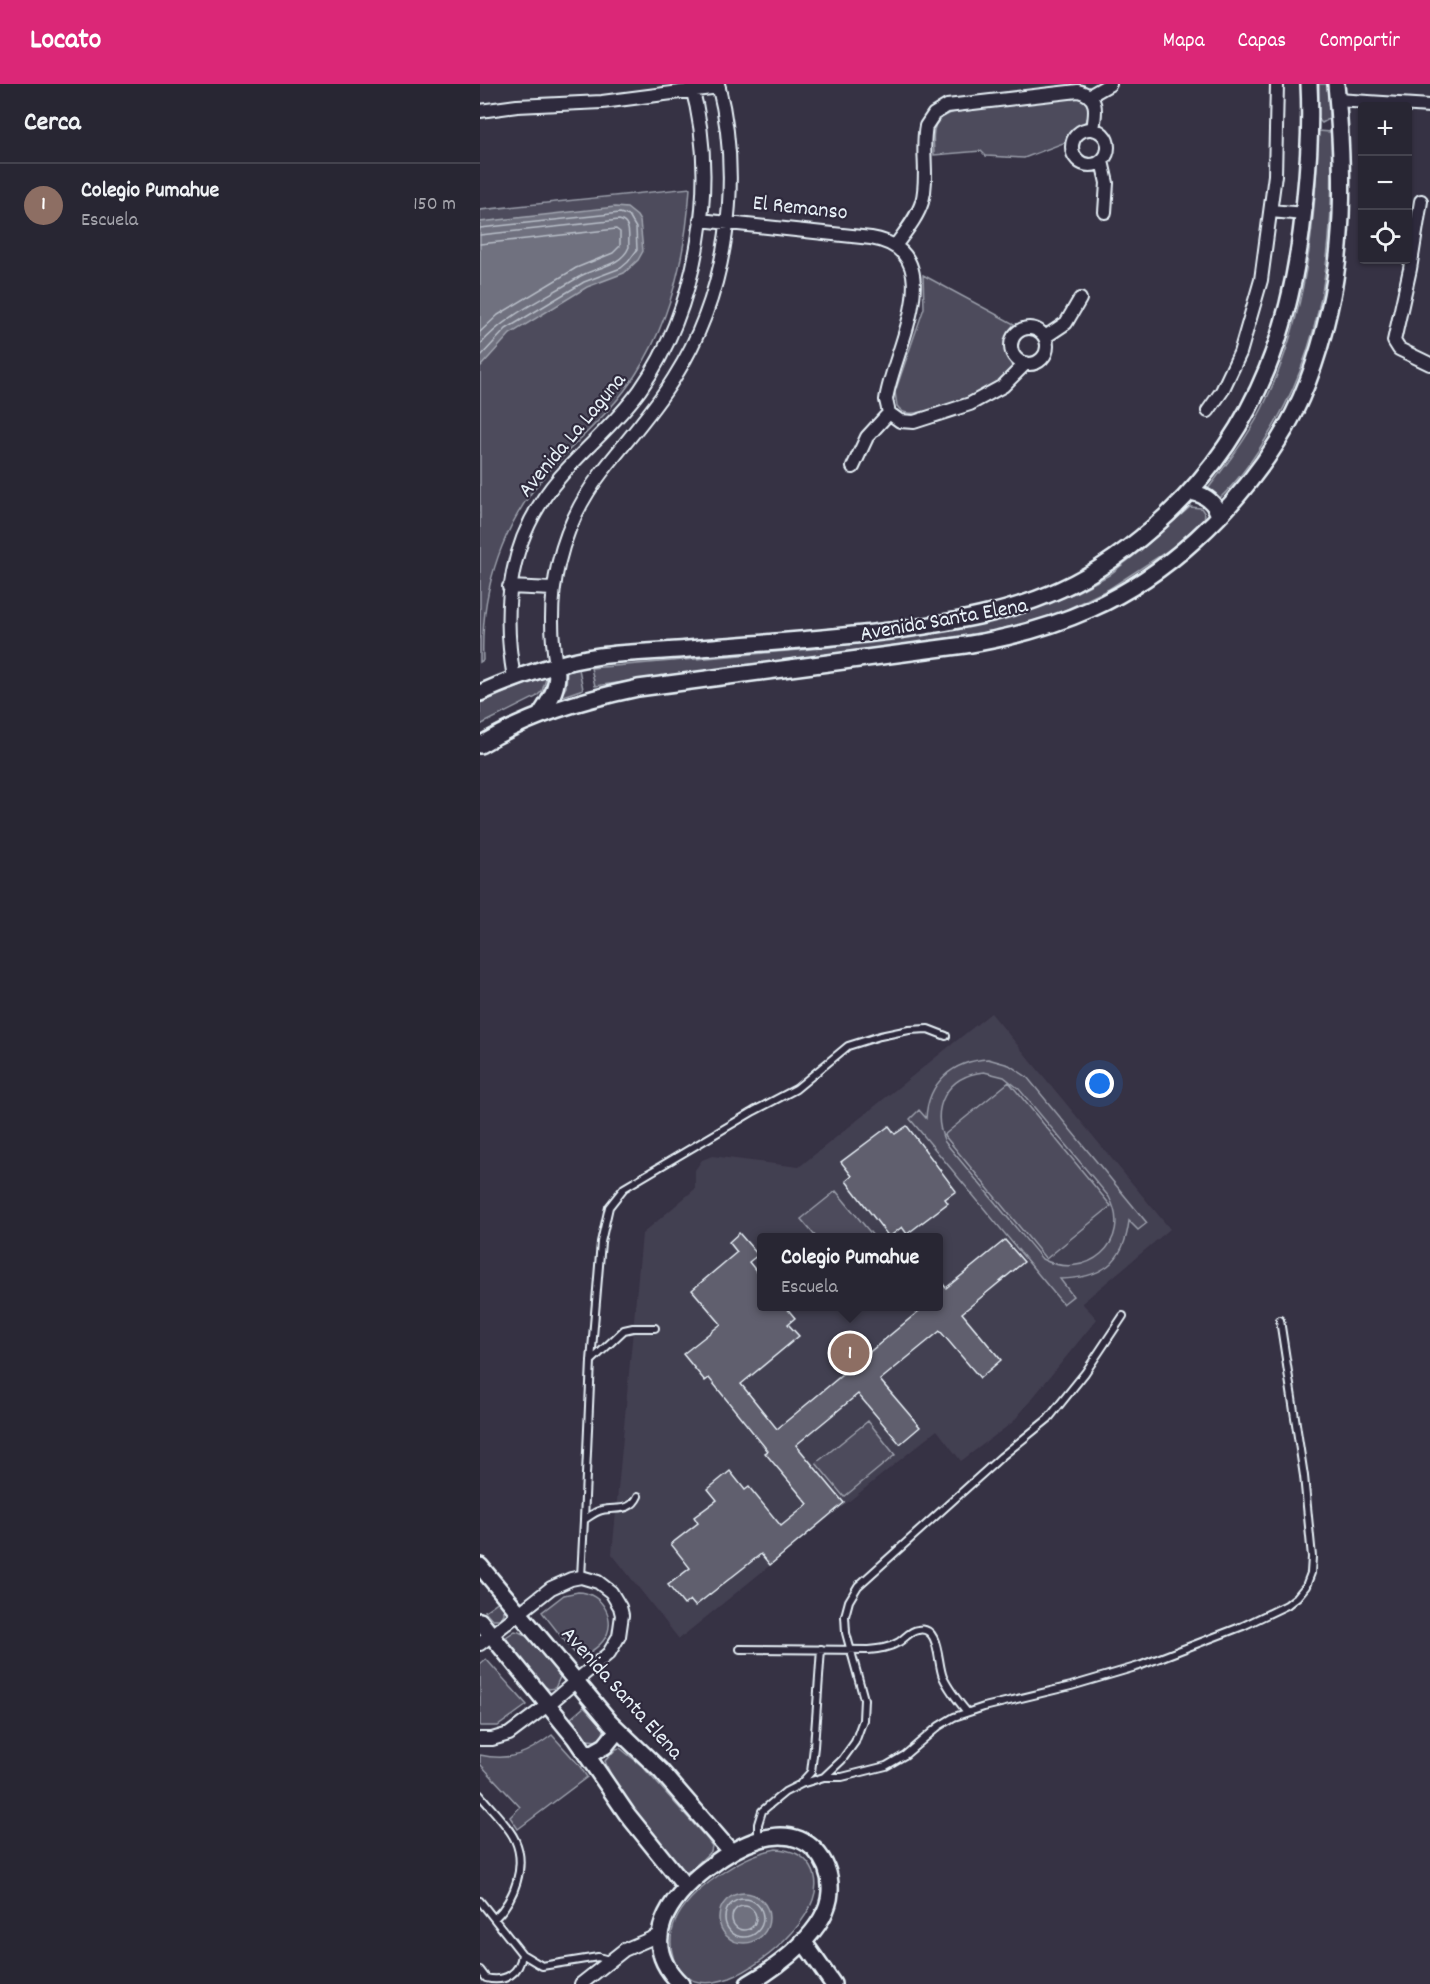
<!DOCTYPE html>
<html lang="es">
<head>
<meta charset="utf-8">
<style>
	:root { --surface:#282633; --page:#302e3b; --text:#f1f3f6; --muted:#a5a5ac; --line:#44434e; --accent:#db2777 }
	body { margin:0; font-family:Dekko,sans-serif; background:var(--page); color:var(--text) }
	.controls { position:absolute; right:18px; top:18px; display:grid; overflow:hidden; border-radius:6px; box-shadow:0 2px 4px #0004 }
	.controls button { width:54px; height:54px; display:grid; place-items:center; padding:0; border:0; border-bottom:2px solid var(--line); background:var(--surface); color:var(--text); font:30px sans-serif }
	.you { position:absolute; left:620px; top:1000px; width:21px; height:21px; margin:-15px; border:4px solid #fff; border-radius:50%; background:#1a73e8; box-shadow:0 0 0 9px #1a73e833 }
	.badge { display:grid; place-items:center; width:39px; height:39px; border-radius:50%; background:var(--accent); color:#fff; font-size:20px; font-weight:700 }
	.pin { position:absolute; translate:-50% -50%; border:3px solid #fff; box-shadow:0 2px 6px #0006 }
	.popup { position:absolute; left:277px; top:1149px; width:186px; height:78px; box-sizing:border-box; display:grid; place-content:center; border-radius:6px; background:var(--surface); filter:drop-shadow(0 2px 4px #0005); font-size:20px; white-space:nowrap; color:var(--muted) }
	.popup b { font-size:22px; color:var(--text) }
	.popup::after { content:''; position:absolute; left:50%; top:100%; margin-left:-12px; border:12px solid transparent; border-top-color:var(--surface) }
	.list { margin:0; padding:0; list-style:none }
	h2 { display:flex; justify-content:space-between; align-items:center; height:78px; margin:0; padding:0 24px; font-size:26px }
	h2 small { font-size:20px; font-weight:400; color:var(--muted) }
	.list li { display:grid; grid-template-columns:39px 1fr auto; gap:18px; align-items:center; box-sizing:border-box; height:84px; padding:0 24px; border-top:2px solid var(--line) }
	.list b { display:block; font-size:22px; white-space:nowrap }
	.list p { margin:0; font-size:20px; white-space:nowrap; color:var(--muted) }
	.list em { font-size:20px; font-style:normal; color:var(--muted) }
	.icon { flex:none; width:33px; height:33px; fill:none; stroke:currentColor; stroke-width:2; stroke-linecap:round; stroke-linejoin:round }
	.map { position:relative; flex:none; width:950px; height:1900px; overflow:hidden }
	header { display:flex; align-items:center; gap:36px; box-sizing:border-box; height:84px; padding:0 30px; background:var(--accent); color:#fff }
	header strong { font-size:28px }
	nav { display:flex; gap:33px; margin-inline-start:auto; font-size:21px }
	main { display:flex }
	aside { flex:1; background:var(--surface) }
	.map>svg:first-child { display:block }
	.built { fill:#433f51; fill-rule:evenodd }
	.green { fill:#4d4b5c; stroke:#9a9eaa; stroke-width:1.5; fill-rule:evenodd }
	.water { fill:#70717f; stroke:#a0a4af; stroke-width:1.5 }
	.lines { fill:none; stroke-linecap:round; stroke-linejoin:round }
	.shore { stroke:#b8bec8; stroke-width:1.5 }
	.building { fill:#605e6e; stroke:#e8f1f8; stroke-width:1.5 }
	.service-casing { stroke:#e8f1f8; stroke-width:10 }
	.minor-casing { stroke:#e8f1f8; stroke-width:16 }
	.tertiary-casing { stroke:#e8f1f8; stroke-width:20 }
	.service { stroke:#2f2a3d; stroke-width:6 }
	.minor { stroke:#2f2a3d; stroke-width:12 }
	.tertiary { stroke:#2f2a3d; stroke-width:15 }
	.labels { text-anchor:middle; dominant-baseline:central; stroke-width:4.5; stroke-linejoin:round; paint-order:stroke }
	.street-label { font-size:22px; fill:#e8f1f8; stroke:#2f2a3d }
</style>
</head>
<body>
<header>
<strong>Locato</strong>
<nav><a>Mapa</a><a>Capas</a><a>Compartir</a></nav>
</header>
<main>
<aside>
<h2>Cerca<small></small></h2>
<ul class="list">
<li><span class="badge" style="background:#8d6e63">1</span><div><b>Colegio Pumahue</b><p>Escuela</p></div><em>150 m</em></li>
</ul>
</aside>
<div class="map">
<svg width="950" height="1900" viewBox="0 0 950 1900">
	<rect width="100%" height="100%" fill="#363244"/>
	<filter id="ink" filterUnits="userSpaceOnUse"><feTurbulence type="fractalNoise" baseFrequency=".0167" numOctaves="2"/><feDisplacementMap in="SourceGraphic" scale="12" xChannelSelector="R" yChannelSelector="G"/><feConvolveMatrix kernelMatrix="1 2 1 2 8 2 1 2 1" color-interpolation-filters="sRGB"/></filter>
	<g filter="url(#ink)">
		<!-- built -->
		<path class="built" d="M511,929l179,216 -88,74 15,16 -84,103 -52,39 -24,-31 -258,209 -67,-85 30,-320 53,-45v-19l7,-10 10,-4 87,11zM282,1154h176v68h-176z"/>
		<!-- green -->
		<path class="green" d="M839,0h9v2l1,33 -7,4 -4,-4z
			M600,12l10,7c0,27 -14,18 -24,39l-42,16 -38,-2 -5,-5 -47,4c-1,-25 -4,-36 23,-44z
			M838,47l13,1c4,108 -6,216 -66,308 -13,21 -27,41 -45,58h-3l-10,-8c22,-29 45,-58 60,-92 39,-83 49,-175 51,-267z
			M210,104c-4,64 -19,132 -54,186 -23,37 -56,63 -85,95 -48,51 -71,121 -68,191l-3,2v-452z
			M443,191l91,49c-12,19 -6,25 -2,44 -1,1 -4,7 -5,8 -14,14 -79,39 -99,37 -5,0 -8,-3 -11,-7l-2,-14 29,-84z
			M710,423l11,1 4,6 -1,5 -32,29 -63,41 -52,25 -30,9 -36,8 -57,9 -339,46 -4,-18 232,-20 146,-22 49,-11 59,-23 32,-17 31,-24z
			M99,585l4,20 -23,8 6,-10 1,-15z
			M63,593l3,2 -4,12 -6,6 -56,28v-22z
			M508,975l21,6 18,12 120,146 -9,7 -9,-9c-5,43 -28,57 -69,58l13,17 -10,8 -153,-185 9,-9 7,8c2,-36 27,-57 62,-59zM504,988l20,5 15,12 90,108c25,45 -23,85 -67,62l-97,-117c-15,-34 1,-66 39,-70z
			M529,998l102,124 -65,53 -102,-124z
			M356,1107l38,46h-58l-15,-18z
			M388,1337l27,34 -51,42 -28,-34z
			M98,1508c24,0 41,29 25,49 -6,8 -16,13 -24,18l-37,-47 22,-17z
			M19,1517l5,7v6l-5,5h-7l-7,-8z
			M35,1547c14,1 36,33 46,44l-6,13 -6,1 -6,-4 -35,-41 -2,-7z
			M6,1575l41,46 -29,21h-18v-62z
			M104,1623l20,22 -1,6 -5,6 -11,-1 -16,-22z
			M72,1651l27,30 8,12 -69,52 -8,-12 10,-10 -40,-43v-9c31,7 48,-2 72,-20z
			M140,1664l22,18 66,74 4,6 -1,5 -21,20h-7c-25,-34 -64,-71 -78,-110l11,-12z
			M296,1765c15,1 27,5 35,18 24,40 -48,99 -81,111 -9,3 -22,6 -31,4 -27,-5 -33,-38 -24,-60 14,-32 67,-67 101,-73z"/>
		<!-- water -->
		<path class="water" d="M135,123l12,1 10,8 3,5 3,30 -5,9 -14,13 -37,14 -77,47 -30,33v-145z
			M239 1834a25 25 0 1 1 50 0a25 25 0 1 1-50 0Z"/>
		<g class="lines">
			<!-- shore -->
			<path class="shore" d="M0,144l140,-15 9,3 7,12 1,22 -9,12 -7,6 -37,14 -78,47 -26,28
				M0,151l139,-15c13,3 9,17 10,27 -8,20 -35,20 -50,30 -34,21 -74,38 -99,68
				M0,160l136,-15 4,3v14l-7,7 -37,15 -78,47 -18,17
				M245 1834a19 19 0 1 1 38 0a19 19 0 1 1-38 0Z
				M252 1834a12 12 0 1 1 24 0a12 12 0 1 1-24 0Z"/>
		</g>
		<!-- building -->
		<path class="building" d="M409,1042l6,8 12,-8 49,65 -11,8 3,4 -41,31 -5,-7 -13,10 -43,-56 6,-5 -11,-14z
			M259,1149l19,22 -9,7 13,16v28h23l10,12 -7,6 11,12 -58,48 36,45 148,-123h14v-27l7,9 59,-48 19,22 -62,51 39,47 -21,18 -40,-47 -60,49 40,47 -20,17 -42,-50 -62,51 48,58 -74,62 -9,-11 -66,52 -5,-6 -6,5 -16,-20 22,-17 -19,-24 27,-21 -4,-6 23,-17 -9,-11 22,-18 15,19 4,-3 32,39 27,-22 -43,-51 3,-2 -59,-73 -4,3 -22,-27 38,-30 -29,-34 45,-38 -8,-10z"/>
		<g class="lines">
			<!-- service casing -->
			<g class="service-casing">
				<path id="service" d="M111,1277l10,-119 8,-35 15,-19 130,-77 42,-22 52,-43 32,-10 29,-6 19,-1 18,7
					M104,1436l7,-159 33,-31 9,-2h22
					M101,1493l3,-57c6,-4 12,-9 18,-10 15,-3 29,2 36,-14
					M260,1565l128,1c11,-1 21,-2 31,-8 7,-5 11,-11 19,-12 22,-5 19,33 25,47 6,13 15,24 24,35
					M344,1693h18l44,-11 19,-11 34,-29 15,-9 30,-10 87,-21 68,-20 104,-40 44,-21 10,-8 9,-11 5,-13 1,-16 -8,-81 -24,-156
					M321,1699l10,-11 3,-25 7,-98
					M0,1711c10,13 29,31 35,45 12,26 -1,60 -20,78
					M278,1755v-15l4,-13 23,-19 16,-8 23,-7 18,-17 13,-18 8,-22 1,-21 -18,-66 -1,-17 4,-15 9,-15 143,-129 47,-38 37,-46 38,-57
					M0,1817l42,53c-2,19 -17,29 -36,24l-6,-8
					M42,1870l20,12 56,-9 11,3"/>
			</g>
			<!-- minor casing -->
			<g class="minor-casing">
				<path id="minor" d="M609,12l21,-12
					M857,16l93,6
					M0,27l37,-5 85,-4 117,-15
					M592 63a18 18 0 1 1 36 0a18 18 0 1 1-36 0Z
					M622,77l5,22 -2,29
					M941,117l-11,68 -16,72 5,8 31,15
					M791,127l33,3
					M220,136l171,18c83,14 21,114 15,162l3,13 11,8 14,1 56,-18 33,-18 23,-23
					M415,162c10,-14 22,-28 27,-44 7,-25 -1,-51 4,-76l8,-12 13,-8 131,-15c21,5 18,20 15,38
					M531 262a18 18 0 1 1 36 0a18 18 0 1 1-36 0Z
					M565,253l21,-14 14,-24
					M728,327l14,-20 18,-38 21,-73 14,-105 2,-91
					M373,383l14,-30 22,-24
					M29,503l44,2
					M76,581c-12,-69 3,-137 46,-193 24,-31 51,-60 72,-94 54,-85 69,-197 44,-294
					M34,594c-13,-73 -5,-142 46,-201 26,-30 57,-55 80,-87 58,-83 79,-209 51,-306
					M0,1560l71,-56 20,-9 10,-2 17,5 13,10 9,15 2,8 -3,21 -10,17 -60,51 -40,30 -17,5h-12
					M101,1900l43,-34 35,-15"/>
			</g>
			<!-- tertiary casing -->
			<g class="tertiary-casing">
				<path id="tertiary" d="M711,408c14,3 24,9 28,24
					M0,609c38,-17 78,-31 120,-37 29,-4 60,-4 89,-7 70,-6 140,-10 209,-19 56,-8 111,-17 163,-41 40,-18 75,-45 107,-75 92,-88 126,-192 137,-316 4,-38 6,-76 4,-114
					M60,631c11,-16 20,-30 16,-50
					M0,661c49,-30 102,-45 158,-57l327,-43c44,-7 86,-18 126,-36 76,-34 143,-98 187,-168 25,-39 41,-86 51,-131 17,-73 14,-152 7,-226
					M0,1482l130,156 51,49 70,81
					M0,1537l95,117 52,76 58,72
					M109,1671l16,-9 13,-16
					M323,1857l30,43
					M201,1900c-45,-42 -11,-87 27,-116 28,-22 76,-49 107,-18 11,12 16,26 15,42 -2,38 -52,75 -82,92"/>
			</g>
			<!-- service -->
			<use href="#service" class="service"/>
			<!-- minor -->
			<use href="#minor" class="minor"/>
			<!-- tertiary -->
			<use href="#tertiary" class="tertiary"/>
		</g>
	</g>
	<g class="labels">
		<!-- street labels -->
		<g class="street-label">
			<text transform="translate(320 125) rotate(6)">El Remanso</text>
			<text transform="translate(93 352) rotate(-50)">Avenida La Laguna</text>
			<text transform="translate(464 537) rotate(-10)">Avenida Santa Elena</text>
			<text transform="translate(141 1610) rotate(48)">Avenida Santa Elena</text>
		</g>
	</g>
</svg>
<div class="controls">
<button>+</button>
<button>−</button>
<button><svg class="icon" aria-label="locate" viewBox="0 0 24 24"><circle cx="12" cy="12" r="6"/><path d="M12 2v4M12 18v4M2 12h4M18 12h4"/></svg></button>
</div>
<div class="you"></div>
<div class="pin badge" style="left:370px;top:1269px;background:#8d6e63">1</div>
<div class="popup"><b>Colegio Pumahue</b>Escuela</div>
</div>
</main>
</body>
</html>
